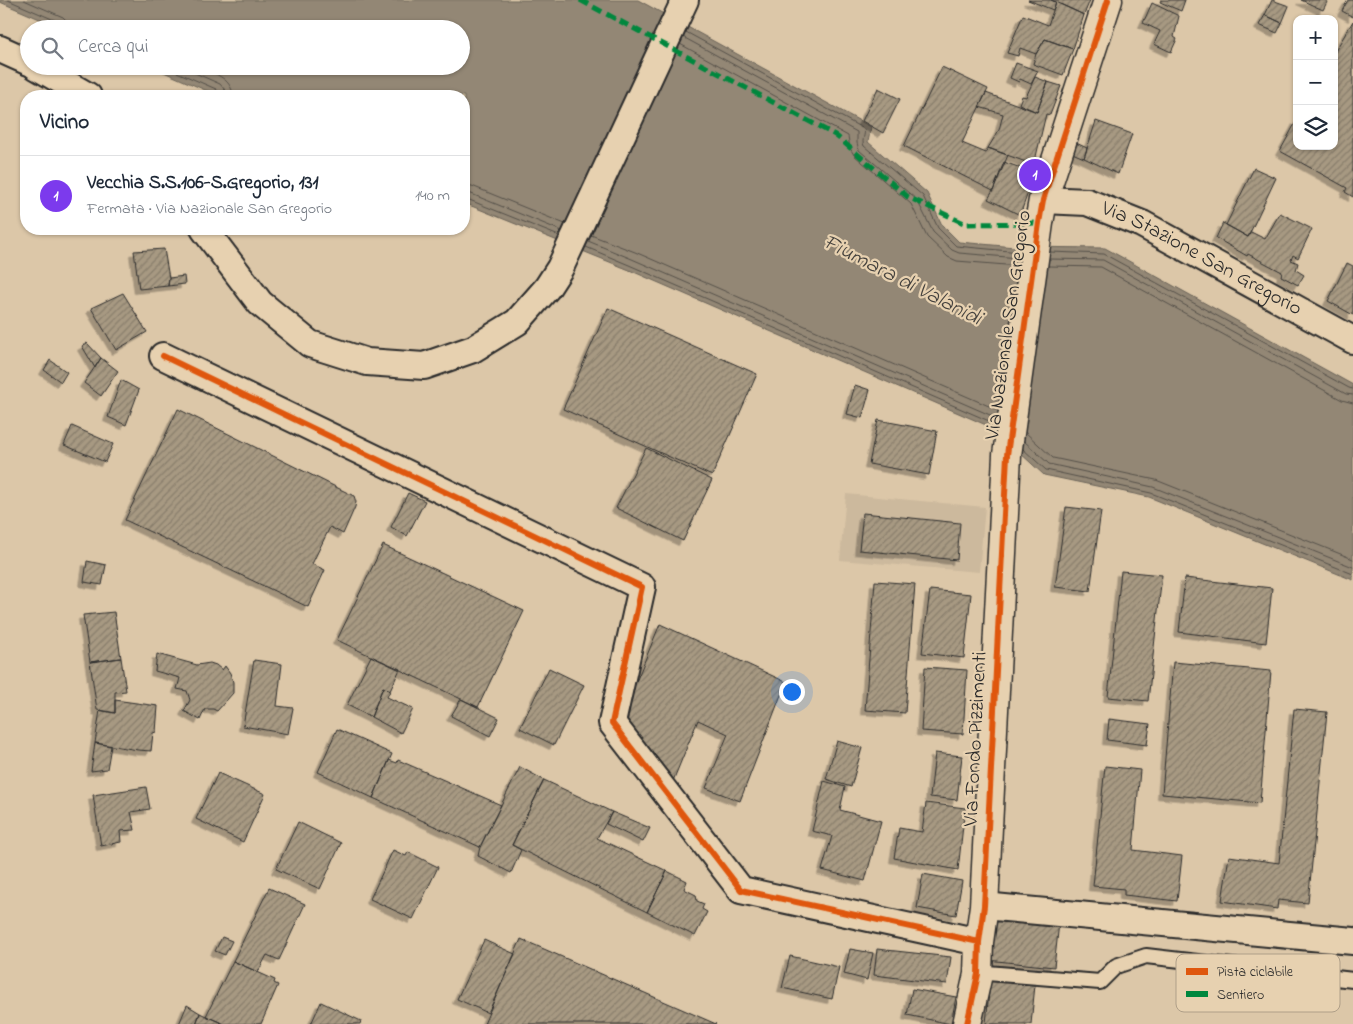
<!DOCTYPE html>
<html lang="it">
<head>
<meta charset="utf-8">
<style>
	:root { --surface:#fff; --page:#f2f2f3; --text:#1f2937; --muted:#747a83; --line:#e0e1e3; --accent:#7c3aed }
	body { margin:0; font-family:"Indie Flower",sans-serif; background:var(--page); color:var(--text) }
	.controls { position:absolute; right:15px; top:15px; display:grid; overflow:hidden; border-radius:10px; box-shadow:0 1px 4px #0004 }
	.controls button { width:45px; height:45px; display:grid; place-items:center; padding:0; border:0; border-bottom:1px solid var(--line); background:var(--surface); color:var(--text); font:25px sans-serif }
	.you { position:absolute; left:791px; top:691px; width:18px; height:18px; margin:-12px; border:4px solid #fff; border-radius:50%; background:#1a73e8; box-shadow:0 0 0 8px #1a73e833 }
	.badge { display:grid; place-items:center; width:32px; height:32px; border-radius:50%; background:var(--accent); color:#fff; font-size:16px; font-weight:700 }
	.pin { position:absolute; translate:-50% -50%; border:2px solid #fff; box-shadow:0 1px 5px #0006 }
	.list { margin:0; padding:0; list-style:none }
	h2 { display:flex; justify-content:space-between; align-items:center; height:65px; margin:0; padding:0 20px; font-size:21px }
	h2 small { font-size:16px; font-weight:400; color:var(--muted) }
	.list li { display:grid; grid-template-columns:32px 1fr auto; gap:15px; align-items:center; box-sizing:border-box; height:80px; padding:0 20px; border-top:1px solid var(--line) }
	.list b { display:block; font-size:19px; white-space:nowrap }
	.list p { margin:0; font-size:16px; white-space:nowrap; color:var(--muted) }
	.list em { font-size:16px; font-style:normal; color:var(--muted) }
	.icon { flex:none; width:28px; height:28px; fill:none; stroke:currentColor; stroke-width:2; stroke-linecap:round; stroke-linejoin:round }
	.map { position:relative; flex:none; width:1353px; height:1024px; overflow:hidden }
	.search { position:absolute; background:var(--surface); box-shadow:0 1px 4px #0004; left:20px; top:20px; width:450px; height:55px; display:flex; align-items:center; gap:12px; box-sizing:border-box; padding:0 18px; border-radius:28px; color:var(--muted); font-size:19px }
	.panel { position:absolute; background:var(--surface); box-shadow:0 1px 4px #0004; left:20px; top:90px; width:450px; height:145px; border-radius:20px }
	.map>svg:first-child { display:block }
	.built { fill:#ccb99d }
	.water { fill:#938775; stroke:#696257 }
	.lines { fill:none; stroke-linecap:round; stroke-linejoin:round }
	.shore { stroke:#555049; stroke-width:1 }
	.building { fill:url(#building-hatch); stroke:#2b2b2b; filter:url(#shadow) }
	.lane-casing { stroke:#2b2b2b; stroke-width:18 }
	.street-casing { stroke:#2b2b2b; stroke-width:30 }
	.secondary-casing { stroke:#2b2b2b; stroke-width:31 }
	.lane { stroke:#e7d1b0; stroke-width:14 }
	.street { stroke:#e7d1b0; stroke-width:26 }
	.secondary { stroke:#e7d1b0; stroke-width:28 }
	.quiet { stroke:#00873e; stroke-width:5; stroke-dasharray:10 5; stroke-linecap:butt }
	.cycleway-casing { stroke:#e7d1b0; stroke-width:9 }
	.cycleway { stroke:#df570e; stroke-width:6 }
	.labels { text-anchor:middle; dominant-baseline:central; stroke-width:4.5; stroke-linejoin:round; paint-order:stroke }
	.street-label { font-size:21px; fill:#2b2b2b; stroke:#e7d1b0 }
	.water-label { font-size:22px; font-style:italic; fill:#45423e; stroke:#e7d1b0 }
	.key { fill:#e7d1b0; stroke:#af9f88; stroke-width:1 }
	.key-label { font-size:14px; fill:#2b2b2b }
</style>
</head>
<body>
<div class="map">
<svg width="1353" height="1024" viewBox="0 0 1353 1024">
	<defs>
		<pattern id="building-hatch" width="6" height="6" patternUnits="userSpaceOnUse" patternTransform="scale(1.25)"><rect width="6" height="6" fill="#a79982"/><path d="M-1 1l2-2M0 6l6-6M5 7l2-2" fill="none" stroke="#887d6b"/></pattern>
		<filter id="shadow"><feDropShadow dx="-4.5" dy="4.5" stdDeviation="0" flood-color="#0004"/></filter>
	</defs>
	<rect width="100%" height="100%" fill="#dcc7a8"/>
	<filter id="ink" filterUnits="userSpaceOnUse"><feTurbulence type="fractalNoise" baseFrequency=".02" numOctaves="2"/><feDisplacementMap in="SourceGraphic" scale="10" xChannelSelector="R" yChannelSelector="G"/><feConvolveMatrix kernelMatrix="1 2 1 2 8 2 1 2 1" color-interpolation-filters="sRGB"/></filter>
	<g filter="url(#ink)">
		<!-- built -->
		<path class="built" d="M846,494l139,13 -6,65 -139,-12z"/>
		<!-- water -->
		<path class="water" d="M0,0h638l233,127 -3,15 59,51 15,32 17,17 56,5 90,1 248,137v195l-204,-83 -105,-22 -51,-47 -366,-159 -163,-66v-107h-245l-69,-30h311v-37h-398l-63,-27z"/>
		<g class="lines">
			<!-- shore -->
			<path class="shore" d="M8,0l51,22 3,3 1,4
				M24,0l39,17 5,5 1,7
				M686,32l178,97c2,6 -3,11 0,17l59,50 15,32 18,18 64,6
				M683,37l174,95v11l2,7 58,50 16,32 19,18 7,3 60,5
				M680,44l168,92 2,12 4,7 57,49 16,33 21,20 9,4 61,5
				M163,66l53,23 3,3v4
				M179,66l41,18 5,6 1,6
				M197,66c15,7 35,11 36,30
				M464,185l8,1 93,38
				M464,192l5,1 93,38
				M464,198l3,1 92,37
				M591,235l44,17 363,158
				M588,241l44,18 365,159
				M586,247l43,18 367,159
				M1050,252l54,2 245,134 4,1
				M1049,259l54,1 243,134 7,1
				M1048,266l53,1 241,133 11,3
				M1025,432l28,26 103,22 197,79
				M1024,441l25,23 104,23 200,80
				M1023,449l23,21 105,23 202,81"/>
		</g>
		<!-- building -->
		<path class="building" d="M1028,0h23l5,2 -3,8z
			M1051,0h39l-6,15z
			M1161,0h24l-4,11 -21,-9z
			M1272,0l17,6 -7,17 -17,-8z
			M1301,0h27l-5,10z
			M1348,0h5v17l-11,-6z
			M1056,2l28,13 -11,34 -28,-10 -9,15 -16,-6 -2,8 -11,-3 16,-38 25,10z
			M1152,3l27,13 -5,21 3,2 -6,13 -17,-8 6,-13 -17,-8z
			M1265,15l17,8 -5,10 -18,-8z
			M1353,21v176l-8,-5 2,-4 -67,-37 17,-31v26h37v-93z
			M1045,39l28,10 -10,26 -30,-11 3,-10z
			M1016,63l22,8 -7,13 -11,-5 -1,3 -9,-4z
			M942,67l46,22 -26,54 24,10 2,-5 20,7 -15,36 -89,-45z
			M1035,77l13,5 -11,30 -18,-8 3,-8 4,1z
			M1048,82l13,4 -11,29 -4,-1 -12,51 -46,-17 11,-18 4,-16 -24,-7 7,-14 51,19z
			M878,88l22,11 -17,34 -21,-12z
			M1096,121l36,13 -14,40 -34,-16z
			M1074,142l13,6 -3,10 -14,-6z
			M1004,162l31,11 -15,42 -32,-16 5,-8z
			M1254,168l22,10 -28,59 -22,-12z
			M1280,213l32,16 -14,29 -5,-3 -2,5 7,3 -2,7 8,5 -6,10 -17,-9 1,-4 -34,-18 -1,2 -31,-18 7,-15 25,14 3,-5 14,7z
			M164,249l5,29 -1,8 -29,3 -5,-38z
			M1347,263l6,3v49l-25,-14z
			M184,276l1,8 -17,2 1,-8z
			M123,293l24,39 -31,18 -25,-42z
			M608,308l149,66 -45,102 -149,-67z
			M87,343l14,15 -6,10 -13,-22z
			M101,358l17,13 -17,25 -17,-13z
			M50,360l17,12 -6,10 -17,-12z
			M121,380l18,10 -13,35 -18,-8z
			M855,385l15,5 -8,28 -15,-4z
			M178,409l176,87 2,6 -1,5 -12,27 -13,-7 -18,37 13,6 -17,37 -183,-87z
			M878,420l59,11 -8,44 -60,-11z
			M72,426l41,18 -8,18 -41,-17z
			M646,448l66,32 -29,61 -67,-33z
			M408,493l17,8 -18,35 -16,-9z
			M1066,507l35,4 -11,80 -35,-4z
			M863,513l97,10 -3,37 -98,-10z
			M383,545l141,66 -46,96 -141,-67z
			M87,561l19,4 -4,20 -18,-3z
			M1121,571l41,4 -14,126 -40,-4z
			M1185,578l87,10 -6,55 -87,-11z
			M875,581l40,3 -10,129 -40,-3z
			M930,590l41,4 -7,64 -42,-5z
			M114,612l7,46 -31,4 -7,-47z
			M660,624l126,58 -46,119 -34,-13 22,-54 -30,-14 -25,61 -52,-63z
			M157,654l40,11 13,-2 6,2 6,5 3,-4 5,7 3,9v11l-16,18 -4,-2h-8l-5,11 -16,-9 6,-11 -3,-9 -10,-2 3,-11 -25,-7z
			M371,656l29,13 -10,22 -7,-4 -12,30 -24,-12z
			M121,658l5,33 -11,1v21l-18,-3 -7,-48z
			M254,660l28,4 -5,42 16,2 -5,26 -45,-8z
			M1173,662l98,9 -11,132 -98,-9z
			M925,667l42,3 -4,64 -42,-3z
			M549,668l35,17 -30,60 -34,-17z
			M383,687l7,4 -3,6 26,12 -12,24 -30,-16z
			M461,699l38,19 -9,18 -39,-20z
			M115,700l43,6 -2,26 -3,1 -2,18 -13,-1 -43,-7 5,-33 15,3z
			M1294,709l33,3 -19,191 -30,-3 -1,9 -55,-8 7,-45 50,7z
			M1109,719l41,5 -3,21 -40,-5z
			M337,729l55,25 -19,44 -55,-26z
			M837,741l25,7 -11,39 -25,-8z
			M95,743l16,3 -4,23 -16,2z
			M935,753l27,3 -5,44 -27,-3z
			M389,760l8,3 1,-3 103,45 -21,42 -107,-49z
			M1105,766l35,4 -7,80 49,6 -5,45 -53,-6v-6l-31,-3z
			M520,767l24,13 -32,65 9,5 -10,23 -33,-17 2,-9z
			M218,773l47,21 -22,48 -47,-23z
			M544,780l68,32 -15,26 70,33 -20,41 -135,-67z
			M824,781l21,6 -5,23 41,11 -16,60 -43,-11 10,-34 -20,-5z
			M146,787l4,22 -19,3 4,18 -15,1 1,11 -20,4 -8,-51z
			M926,803l39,5 -7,62 -64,-12 5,-30 23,4z
			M612,812l38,16 -7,14 -37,-18z
			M298,822l43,21 -21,46 -44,-20z
			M393,850l13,6 2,-4 30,15 -25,52 -43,-20z
			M667,871l20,10 -3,8 12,6 1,6 7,3 -2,5 5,3 -12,24 -48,-24z
			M923,874l39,7 -6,34 -39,-7z
			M269,888l36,16 -26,56 -12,-5 -9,17 -25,-11z
			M992,916l67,7 -5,44 -67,-7z
			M222,937l10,4 -7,14 -10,-4z
			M521,939l195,85h-232z
			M484,940l31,14 -27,59 -31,-14z
			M850,949l23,4 -6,27 -23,-6z
			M877,949l74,8 -4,27 -73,-9z
			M790,956l49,11 -7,32 -50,-11z
			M233,961l42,19 -1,3 4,2 -17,39h-37l-18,-8z
			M990,980l45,5 -4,39h-45z
			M912,989l44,8 -5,27 -44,-9z
			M321,1002l40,19 -1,3h-49z
			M187,1005l13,8 -4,11h-17z
			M200,1013l6,3 18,8h-28z"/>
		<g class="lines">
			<!-- lane casing -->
			<g class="lane-casing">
				<path id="lane" d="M978,974l9,-1 113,9 16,-16 30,-10 207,24"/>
			</g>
			<!-- street casing -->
			<g class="street-casing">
				<g id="street">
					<path d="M0,49l29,13"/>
					<path d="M36,66l52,30"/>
					<path id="s1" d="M1043,200l44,2 55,22 211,116"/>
					<path d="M204,229l56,74 50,41 57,18 57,4 49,-17 44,-27 30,-34 13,-20 125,-268"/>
					<path d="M163,356l479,231 -30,136 129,167 238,52"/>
					<path d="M984,906l369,35"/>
				</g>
			</g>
			<!-- secondary casing -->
			<g class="secondary-casing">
				<path id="secondary" d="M967,1024l11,-50 1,-32 5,-36 23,-451 32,-232 4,-23 65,-200"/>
			</g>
			<!-- lane -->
			<use href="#lane" class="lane"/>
			<!-- street -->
			<use href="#street" class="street"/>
			<!-- secondary -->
			<use href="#secondary" class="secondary"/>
			<!-- quiet -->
			<path class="quiet" d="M580,0l255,135 73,62 58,27 73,-1"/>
			<!-- cycleway casing -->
			<g class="cycleway-casing">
				<path id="cycleway" d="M163,356l479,231 -30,136 129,167 238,52
					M967,1024l11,-50 1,-32 5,-36 23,-451 32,-232 4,-23 65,-200"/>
			</g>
			<!-- cycleway -->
			<use href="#cycleway" class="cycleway"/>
		</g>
	</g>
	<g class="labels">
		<!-- street labels -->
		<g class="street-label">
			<text stroke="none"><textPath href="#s1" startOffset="172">Via Stazione San Gregorio</textPath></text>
			<text transform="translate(1009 325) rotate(-82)">Via Nazionale San Gregorio</text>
			<text transform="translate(976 739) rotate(-87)">Via Fondo Pizzimenti</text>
		</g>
		<!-- water labels -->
		<g class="water-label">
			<text transform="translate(902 281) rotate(27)">Fiumara di Valanidi</text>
		</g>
	</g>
	<!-- legend -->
	<rect x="1176" y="954" width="164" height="58" rx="8" class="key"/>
	<rect x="1186" y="968" width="22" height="7" fill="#df570e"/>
	<rect x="1186" y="991" width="22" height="6" fill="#00873e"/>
	<g class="key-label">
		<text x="1217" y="976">Pista ciclabile</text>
		<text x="1217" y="999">Sentiero</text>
	</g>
</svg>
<div class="controls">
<button>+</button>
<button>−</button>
<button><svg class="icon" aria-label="layers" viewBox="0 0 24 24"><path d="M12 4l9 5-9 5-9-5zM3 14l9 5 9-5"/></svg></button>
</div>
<div class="you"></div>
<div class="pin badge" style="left:1035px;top:175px">1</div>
<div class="search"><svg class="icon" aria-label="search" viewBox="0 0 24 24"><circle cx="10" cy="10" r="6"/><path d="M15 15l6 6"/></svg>Cerca qui</div>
<section class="panel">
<h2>Vicino<small></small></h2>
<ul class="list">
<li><span class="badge">1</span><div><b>Vecchia S.S.106-S.Gregorio, 131</b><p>Fermata · Via Nazionale San Gregorio</p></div><em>140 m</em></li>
</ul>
</section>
</div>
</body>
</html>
